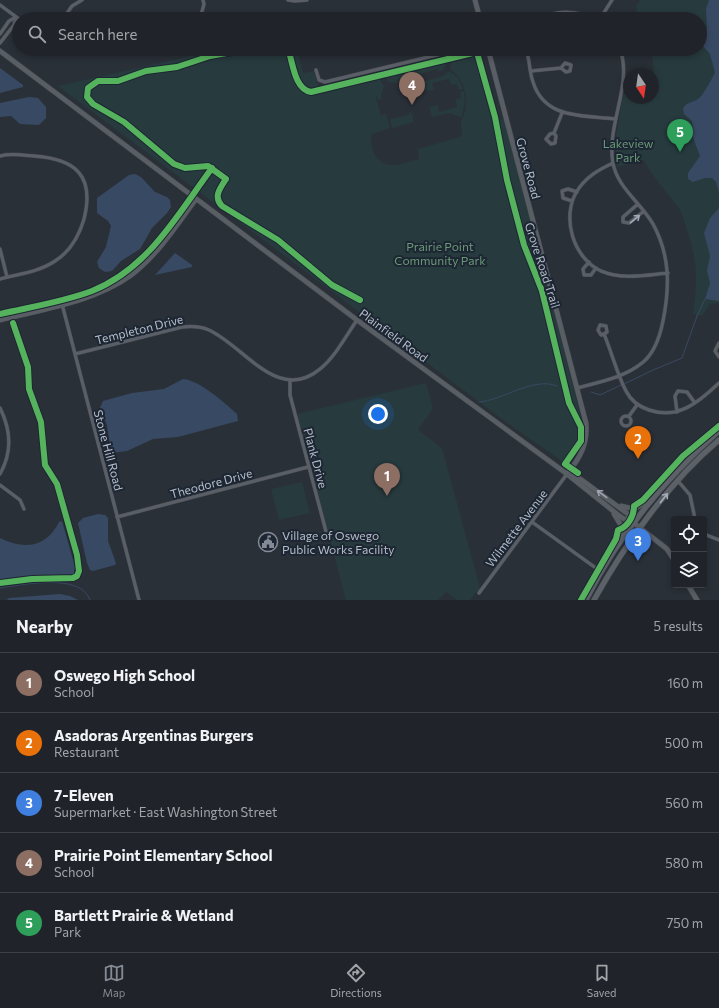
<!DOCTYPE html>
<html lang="en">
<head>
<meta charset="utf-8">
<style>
	:root { --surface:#20242a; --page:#2d3036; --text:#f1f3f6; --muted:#a2a4a8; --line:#3d4147; --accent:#848b96 }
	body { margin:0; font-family:Commissioner,sans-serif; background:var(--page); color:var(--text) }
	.controls { position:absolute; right:12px; bottom:12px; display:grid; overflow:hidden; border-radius:4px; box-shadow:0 2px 6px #0003 }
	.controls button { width:36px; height:36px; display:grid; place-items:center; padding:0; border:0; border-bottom:1px solid var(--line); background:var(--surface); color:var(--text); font:20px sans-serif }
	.compass { position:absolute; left:623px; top:68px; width:36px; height:36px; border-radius:50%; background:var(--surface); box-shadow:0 2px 6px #0003; rotate:167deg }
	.you { position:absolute; left:378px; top:414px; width:14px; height:14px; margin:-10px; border:3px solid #fff; border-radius:50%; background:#1a73e8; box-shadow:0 0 0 6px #1a73e833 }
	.badge { display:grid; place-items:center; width:26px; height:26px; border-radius:50%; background:var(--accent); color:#fff; font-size:13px; font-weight:700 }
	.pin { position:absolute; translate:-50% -33px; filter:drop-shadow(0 1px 2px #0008) }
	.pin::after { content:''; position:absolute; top:21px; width:14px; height:12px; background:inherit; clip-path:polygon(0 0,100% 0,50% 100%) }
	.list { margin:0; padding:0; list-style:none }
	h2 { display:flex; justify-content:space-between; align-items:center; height:52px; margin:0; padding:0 16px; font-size:17px }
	h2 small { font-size:13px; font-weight:400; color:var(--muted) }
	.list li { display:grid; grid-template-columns:26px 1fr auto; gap:12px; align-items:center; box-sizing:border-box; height:60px; padding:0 16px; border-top:1px solid var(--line) }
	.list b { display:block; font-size:15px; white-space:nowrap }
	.list p { margin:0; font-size:13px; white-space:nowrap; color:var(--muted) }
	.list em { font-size:13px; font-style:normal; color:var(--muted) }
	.icon { flex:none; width:22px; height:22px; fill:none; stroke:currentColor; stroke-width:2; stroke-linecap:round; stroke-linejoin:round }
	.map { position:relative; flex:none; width:719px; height:600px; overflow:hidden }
	.search { position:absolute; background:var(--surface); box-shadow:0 2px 6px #0003; left:12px; right:12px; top:12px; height:44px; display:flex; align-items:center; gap:10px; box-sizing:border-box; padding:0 14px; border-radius:22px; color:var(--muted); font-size:15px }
	.sheet { height:352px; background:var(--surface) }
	nav { display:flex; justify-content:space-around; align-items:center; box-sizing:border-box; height:56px; border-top:1px solid var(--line); background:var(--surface); font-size:11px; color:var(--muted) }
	nav a { display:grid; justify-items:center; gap:2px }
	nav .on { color:var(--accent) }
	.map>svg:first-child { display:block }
	.green { fill:#273a3e }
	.water { fill:#384963 }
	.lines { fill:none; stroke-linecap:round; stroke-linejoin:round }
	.stream { stroke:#384963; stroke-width:1 }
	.street-casing { stroke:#484c53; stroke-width:4 }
	.secondary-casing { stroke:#484c53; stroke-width:5.5 }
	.primary-casing { stroke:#484c55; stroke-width:6 }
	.street { stroke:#5a5e66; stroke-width:3 }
	.secondary { stroke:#595d64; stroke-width:4.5 }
	.primary { stroke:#5c6168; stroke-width:5 }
	.cycleway-casing { stroke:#1d2633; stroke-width:8 }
	.cycleway { stroke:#56b35d; stroke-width:6 }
	.oneway { stroke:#a2a9b5 }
	.oneway2 { stroke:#9da4b0 }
	.oneway3 { stroke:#a2aab6 }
	.labels { text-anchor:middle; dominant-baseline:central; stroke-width:4; stroke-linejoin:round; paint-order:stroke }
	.park-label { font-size:12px; fill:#6b9a76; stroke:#1d2633 }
	.street-label { font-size:12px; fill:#b4bcc9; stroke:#1d2633 }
	.poi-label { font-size:12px; fill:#b4bcc9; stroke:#1d2633; text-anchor:start }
</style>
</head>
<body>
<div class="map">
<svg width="719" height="600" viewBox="0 0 719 600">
	<rect width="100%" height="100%" fill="#2a3038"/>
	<!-- green -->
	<path class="green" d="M640,0h79v303l-9,1 -7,11 -6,1 -4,-3c5,-30 4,-55 -6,-83 -2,-6 -4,-14 -7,-20 -12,-17 -27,-32 -36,-50l-27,7 -2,-24 8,-49 6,1v3h24c0,-18 2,-32 -2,-49h49v-30h-64l1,-14z
		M222,49h75l6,24 11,-2 5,20 55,-13 1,1 4,-1 5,8 -3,9 1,4 -4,1 -1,-4 -1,1 6,22v-4l4,-1 4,14 -18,6c-3,15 5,32 22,31 9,-1 17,-4 25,-6l-1,-10 42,-12c4,-6 1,-8 1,-15 0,-2 3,-7 4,-11 3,-16 -1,-32 -15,-42l2,-9h4v-2l20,-5 19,69 9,-3 78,302c3,18 -2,26 -12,40l-7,1 -61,-43 -444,-333z
		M446,60c0,5 -2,11 -7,12l-1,-3 -41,11v3l-8,-1 -6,-7z
		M449,71l9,7 5,11 -4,1 -2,-6 -6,1 -2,-6 -17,4 2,7 -9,1 -3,-9 21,-6z
		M464,91l1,12 -4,15 -11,-5 -18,4 -3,-11 2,1 7,-2 1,7 18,-5 -2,-7 6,-2 -1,-6z
		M411,111l3,11 -22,6 -2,-9 18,-4z
		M426,383l7,25 -15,22 24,18 38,140 -10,12h-13l-11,-8 -8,8h-92l-49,-186z
		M302,482l8,31 -31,7 -8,-31z"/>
	<!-- water -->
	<path class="water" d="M709,0h10v193l-3,-11 -4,-4h-7l-12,4 -5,-3v-6l12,-17 -8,-21 1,-7 -1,-7 -8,-7 -1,-5c3,-7 9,-6 15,-10 5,-3 14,-21 17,-26l-5,-19 -8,-9 5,-17 -1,-19z
		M0,68l23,17v2l-23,6z
		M29,97l9,1 8,9v11l-7,7 -19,-1 -9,-8 -11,1v-14z
		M135,174l6,3 14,15 12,5 3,3 1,7 -4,6 -15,15 -12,21 -19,12 -9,10 -7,1 -6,-4 -2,-6 9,-15 5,-21 -3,-5 -11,-8v-15l32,-23z
		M719,208v93l-14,-2 5,-16 -3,-12 3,-15 -6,-23 6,-15z
		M175,253l17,12v2l-37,8z
		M183,379c16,1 42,24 54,35l1,7 -60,16 -25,2 -26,12 -16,2 -4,-28 -7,-17 3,-7 29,-8 32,-4z
		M98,514l7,1 3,3v23l8,22 -1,2 -22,6 -3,-1 -3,-7 -9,-40 5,-5z
		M62,521l13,46 -1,7 -5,2h-34l-35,5v-43c24,12 46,10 59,-16z
		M60,594l10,2 8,4h-71l2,-2z"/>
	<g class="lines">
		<!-- stream -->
		<path class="stream" d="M624,384l29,-14 29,-12 15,-42 8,-17
			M591,392l9,3 21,-10
			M479,402c22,-1 55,-26 78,-16
			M0,588c21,-3 81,-16 90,12"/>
		<!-- street casing -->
		<g class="street-casing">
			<path id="street" d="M288,0l7,1 12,-1
				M0,5l19,14
				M63,19l9,-13 10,-6
				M200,19l4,-15 -1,-4
				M535,19c21,-8 39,-10 60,0
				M600,19l12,-19
				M0,34l9,-13 7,-4
				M0,43l14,-18 2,-8
				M61,49c14,7 29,3 43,0
				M526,49c4,11 3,22 7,33 12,38 51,33 83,37
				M316,70l3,10 6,2 116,-28 10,-5
				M531,71l30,-3 5,4 4,-1 1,-6 -6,-2 -4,5
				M554,133l2,3 -1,7 -4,1 -5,-5 4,-5 4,-1 8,-20
				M0,156c11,-3 22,-1 34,0 41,3 61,19 50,63 -5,17 -13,32 -29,42 -16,11 -37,13 -55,18
				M613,163c-15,7 -27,14 -36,28 -16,26 -4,67 24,80 21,9 45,4 67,2
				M572,201l-9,-3 -1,-7 6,-2 9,3
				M638,204l-15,13v5l6,1 15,-12
				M0,249l7,28
				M589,262l-6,7 1,6h7l5,-7
				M62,304l77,296
				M604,334l3,-2 -1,-6 -6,-1 -2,5 3,5 3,-1c8,19 13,40 22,57 5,10 14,16 23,19 29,10 50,-8 70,-27
				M719,343l-4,8 4,6
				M75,354l107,-27c9,-1 18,-1 27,3 35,16 69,74 111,39 15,-12 26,-33 37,-49
				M290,381v14l38,144
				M577,388c23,-6 46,-10 65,-25 13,-10 18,-27 21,-42 7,-35 7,-66 -10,-97 -12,-21 -36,-37 -40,-61 -7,-37 20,-79 7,-114
				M0,408c11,22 12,45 0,66
				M677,412l-2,-16 3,-5 9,1 8,11
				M621 421a5 5 0 1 1 10 0a5 5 0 1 1-10 0Z
				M629,416l8,-11
				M678,481l12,14 5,24
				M0,485l20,15 4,9
				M117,517l191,-50
				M532,522l68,49
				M704,534l15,6
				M479,593l88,-119"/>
		</g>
		<!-- secondary casing -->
		<g class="secondary-casing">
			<path id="secondary" d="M475,0l5,19
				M488,49l98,374c2,21 -6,35 -19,51
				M0,51l357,269 210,154 50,40 7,5 6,1
				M0,320c44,-11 93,-18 130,-44 27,-20 46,-50 66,-77
				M569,475l10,3 49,36 2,6 37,29 7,11
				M621,506l13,3 17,-9
				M614,514l8,13 -3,15
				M688,585l9,15"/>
		</g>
		<!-- primary casing -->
		<g class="primary-casing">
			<path id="primary" d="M586,600c32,-65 79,-121 133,-169
				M594,600c31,-56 76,-119 125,-160"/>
		</g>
		<!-- street -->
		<use href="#street" class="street"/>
		<!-- secondary -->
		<use href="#secondary" class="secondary"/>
		<!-- primary -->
		<use href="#primary" class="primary"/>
		<!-- cycleway casing -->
		<g class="cycleway-casing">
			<path id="cycleway" d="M249,49l-39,7 -33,11 -31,4 -28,10h-20l-10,7 -1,9 6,7 31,18 50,42 11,4 23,-2 18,13c-6,9 -13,18 -4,27l56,34 54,45 28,15
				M288,49c5,13 6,40 23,43l166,-40
				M476,49l19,68 12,63 17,65 18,46 27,112 12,24v14l-16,23 13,9
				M0,314c30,-7 63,-12 92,-23 57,-23 85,-76 120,-123
				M0,583l32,-4 41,-1 4,-2 2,-5 -2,-16 -20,-71 -12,-19 -4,-43 -12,-33 -1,-22 -15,-44
				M581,600l35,-61 2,-9c10,-3 16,-14 16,-24l9,-6 40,-44 36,-30"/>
		</g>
		<!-- cycleway -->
		<use href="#cycleway" class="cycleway"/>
	</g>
	<!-- one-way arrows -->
	<defs><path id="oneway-shaft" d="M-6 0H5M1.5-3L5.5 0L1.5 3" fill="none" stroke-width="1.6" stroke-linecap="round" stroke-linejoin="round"/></defs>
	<use class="oneway" href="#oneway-shaft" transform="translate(635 219) rotate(-40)"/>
	<use class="oneway2" href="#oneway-shaft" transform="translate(602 494) rotate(-144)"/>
	<use class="oneway3" href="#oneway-shaft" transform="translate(664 498) rotate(-52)"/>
	<!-- icons -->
	<defs>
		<g id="civic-ring" transform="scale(1)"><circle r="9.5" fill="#1d2633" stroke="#848b96" stroke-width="1.5"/><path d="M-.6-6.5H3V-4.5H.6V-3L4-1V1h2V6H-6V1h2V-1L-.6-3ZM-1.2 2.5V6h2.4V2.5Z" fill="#848b96"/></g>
	</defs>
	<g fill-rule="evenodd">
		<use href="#civic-ring" x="268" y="542"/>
	</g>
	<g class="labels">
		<!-- park labels -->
		<g class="park-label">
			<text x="628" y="143">Lakeview<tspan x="628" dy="14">Park</tspan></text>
			<text x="440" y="246">Prairie Point<tspan x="440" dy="14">Community Park</tspan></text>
		</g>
		<!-- street labels -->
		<g class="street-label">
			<text transform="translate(529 168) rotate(75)">Grove Road</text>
			<text transform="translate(543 265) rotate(72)">Grove Road Trail</text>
			<text transform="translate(139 329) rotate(-14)">Templeton Drive</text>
			<text transform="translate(394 335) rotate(36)">Plainfield Road</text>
			<text transform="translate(109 450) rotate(75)">Stone Hill Road</text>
			<text transform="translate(316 458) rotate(75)">Plank Drive</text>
			<text transform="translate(211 483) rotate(-15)">Theodore Drive</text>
			<text transform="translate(516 528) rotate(-53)">Wilmette Avenue</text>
		</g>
		<!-- poi labels -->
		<g class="poi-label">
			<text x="282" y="535">Village of Oswego<tspan x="282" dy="14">Public Works Facility</tspan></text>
		</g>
	</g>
</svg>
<div class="controls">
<button><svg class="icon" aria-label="locate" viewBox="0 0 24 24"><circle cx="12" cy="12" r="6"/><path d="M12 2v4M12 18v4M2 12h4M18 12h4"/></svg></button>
<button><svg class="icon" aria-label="layers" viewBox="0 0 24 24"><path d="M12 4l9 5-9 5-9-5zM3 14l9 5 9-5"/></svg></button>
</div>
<svg class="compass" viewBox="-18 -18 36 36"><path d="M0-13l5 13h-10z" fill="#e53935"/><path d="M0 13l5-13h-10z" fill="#a2a4a8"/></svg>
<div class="you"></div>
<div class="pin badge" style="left:387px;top:496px;background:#8d6e63">1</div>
<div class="pin badge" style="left:638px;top:459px;background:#e8710a">2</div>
<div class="pin badge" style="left:638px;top:561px;background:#3f7fe0">3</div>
<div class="pin badge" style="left:412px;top:105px;background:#8d6e63">4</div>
<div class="pin badge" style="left:680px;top:152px;background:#2e9e5b">5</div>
<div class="search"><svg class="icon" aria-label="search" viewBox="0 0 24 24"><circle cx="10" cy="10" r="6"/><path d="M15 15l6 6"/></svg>Search here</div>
</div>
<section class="sheet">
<h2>Nearby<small>5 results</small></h2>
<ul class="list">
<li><span class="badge" style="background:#8d6e63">1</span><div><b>Oswego High School</b><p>School</p></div><em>160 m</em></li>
<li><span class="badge" style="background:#e8710a">2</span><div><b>Asadoras Argentinas Burgers</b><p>Restaurant</p></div><em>500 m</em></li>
<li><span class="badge" style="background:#3f7fe0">3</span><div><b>7-Eleven</b><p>Supermarket · East Washington Street</p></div><em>560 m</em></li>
<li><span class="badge" style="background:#8d6e63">4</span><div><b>Prairie Point Elementary School</b><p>School</p></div><em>580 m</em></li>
<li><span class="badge" style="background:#2e9e5b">5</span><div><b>Bartlett Prairie &amp; Wetland</b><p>Park</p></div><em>750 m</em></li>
</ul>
</section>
<nav>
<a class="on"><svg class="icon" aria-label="map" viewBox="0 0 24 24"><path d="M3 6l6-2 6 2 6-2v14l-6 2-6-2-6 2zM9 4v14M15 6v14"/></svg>Map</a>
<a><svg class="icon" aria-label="directions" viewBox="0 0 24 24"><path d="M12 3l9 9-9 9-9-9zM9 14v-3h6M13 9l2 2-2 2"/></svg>Directions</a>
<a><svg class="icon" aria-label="saved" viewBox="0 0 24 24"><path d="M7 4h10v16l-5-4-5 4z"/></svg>Saved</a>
</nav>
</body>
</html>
